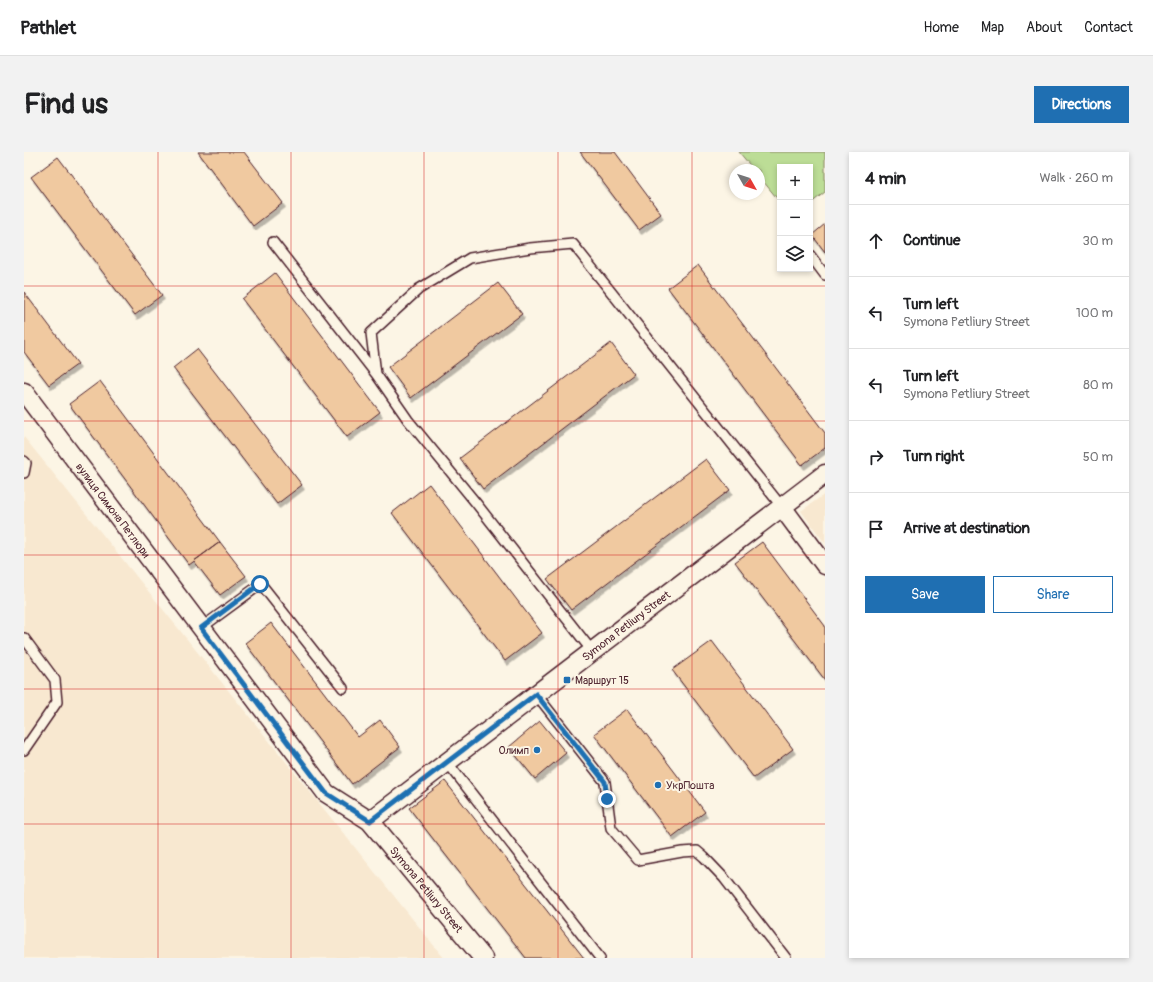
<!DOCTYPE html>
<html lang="en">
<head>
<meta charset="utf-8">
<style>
	:root { --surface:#fff; --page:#f2f2f2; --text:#202124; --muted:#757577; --line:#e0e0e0; --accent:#1f6fb2 }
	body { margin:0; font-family:Pangolin,sans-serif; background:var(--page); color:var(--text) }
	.controls { position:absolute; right:12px; top:12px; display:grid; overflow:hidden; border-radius:0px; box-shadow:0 2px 6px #0003 }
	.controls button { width:36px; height:36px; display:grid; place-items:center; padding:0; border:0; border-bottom:1px solid var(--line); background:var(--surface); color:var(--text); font:20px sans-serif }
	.compass { position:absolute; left:705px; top:12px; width:36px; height:36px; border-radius:50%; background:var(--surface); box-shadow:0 2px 6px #0003; rotate:129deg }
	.stop { position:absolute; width:12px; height:12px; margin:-9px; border:3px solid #1f6fb2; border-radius:50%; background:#fff }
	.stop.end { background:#1f6fb2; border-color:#fff; box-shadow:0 1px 4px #0008 }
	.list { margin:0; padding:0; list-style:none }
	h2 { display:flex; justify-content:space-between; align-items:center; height:52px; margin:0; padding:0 16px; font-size:17px }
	h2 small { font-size:13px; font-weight:400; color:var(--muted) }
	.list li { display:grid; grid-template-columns:26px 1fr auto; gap:12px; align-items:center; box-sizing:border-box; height:72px; padding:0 16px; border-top:1px solid var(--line) }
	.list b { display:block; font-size:15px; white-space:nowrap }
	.list p { margin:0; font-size:13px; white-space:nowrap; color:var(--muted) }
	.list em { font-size:13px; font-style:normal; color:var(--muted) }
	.actions { display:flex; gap:8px; padding:12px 16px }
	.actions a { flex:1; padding:9px 0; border:1px solid var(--accent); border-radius:0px; text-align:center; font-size:14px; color:var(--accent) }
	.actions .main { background:var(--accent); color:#fff }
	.icon { flex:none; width:22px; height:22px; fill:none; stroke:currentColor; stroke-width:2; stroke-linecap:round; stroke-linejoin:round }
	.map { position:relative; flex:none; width:801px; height:806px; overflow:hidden; border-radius:0px }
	header { display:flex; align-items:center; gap:24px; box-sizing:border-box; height:56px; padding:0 20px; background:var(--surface); border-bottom:1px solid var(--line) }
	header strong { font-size:19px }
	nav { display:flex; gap:22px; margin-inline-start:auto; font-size:14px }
	.intro { display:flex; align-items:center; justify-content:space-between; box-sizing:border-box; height:96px; padding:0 24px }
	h1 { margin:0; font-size:28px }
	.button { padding:10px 18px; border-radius:0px; background:var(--accent); color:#fff; font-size:14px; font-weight:700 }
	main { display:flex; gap:24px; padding:0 24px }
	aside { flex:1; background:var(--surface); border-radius:0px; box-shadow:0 2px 6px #0003 }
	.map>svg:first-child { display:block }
	.built { fill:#f8e8d0 }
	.green { fill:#bcdd96; stroke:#837e60 }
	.building { fill:#f0c9a0; stroke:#4a1f2b; filter:url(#shadow) }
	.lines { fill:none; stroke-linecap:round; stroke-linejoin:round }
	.lane-casing { stroke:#4a1f2b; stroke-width:12 }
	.street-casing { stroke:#4a1f2b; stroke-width:21 }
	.lane { stroke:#fcf5e5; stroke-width:9 }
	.street { stroke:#fcf5e5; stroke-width:18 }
	.route { stroke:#1f6fb2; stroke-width:5 }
	.grid { fill:none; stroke:#d62828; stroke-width:1; stroke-opacity:0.55 }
	.poi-dot { fill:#1f6fb2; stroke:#fcf5e5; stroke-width:1.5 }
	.labels { text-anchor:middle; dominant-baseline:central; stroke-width:4; stroke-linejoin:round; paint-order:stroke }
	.street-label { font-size:11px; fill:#4a1f2b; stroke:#fcf5e5 }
	.poi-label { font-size:11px; fill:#4a1f2b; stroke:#fcf5e5; text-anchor:start }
</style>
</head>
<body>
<header>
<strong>Pathlet</strong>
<nav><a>Home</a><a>Map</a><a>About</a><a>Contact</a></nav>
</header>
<div class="intro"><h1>Find us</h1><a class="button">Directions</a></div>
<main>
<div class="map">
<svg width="801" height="806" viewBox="0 0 801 806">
	<defs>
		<filter id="shadow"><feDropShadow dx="2.5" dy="4.5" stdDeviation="0" flood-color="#0004"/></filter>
	</defs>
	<rect width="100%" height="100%" fill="#fcf5e5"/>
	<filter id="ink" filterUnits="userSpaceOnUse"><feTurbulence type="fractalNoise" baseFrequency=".025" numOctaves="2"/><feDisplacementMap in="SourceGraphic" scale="8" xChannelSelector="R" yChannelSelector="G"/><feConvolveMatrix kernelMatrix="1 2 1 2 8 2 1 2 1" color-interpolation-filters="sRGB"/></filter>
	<g filter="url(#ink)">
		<!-- built -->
		<path class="built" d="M0,285l420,521h-420z
			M801,342v49l-24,-32z"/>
		<!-- green -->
		<path class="green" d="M715,0h86v40l-15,12v-37h-30v35l-21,-26v-6h-5z"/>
		<!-- building -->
		<path class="building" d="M174,0h46l39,51 -30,23z
			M556,0h35l46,62 -22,16z
			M34,5l104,138 -27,20 -104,-138z
			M801,72v28l-13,-17z
			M674,113l127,168v15l-23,17 -134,-177z
			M251,121l105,139 -33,25 -105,-138z
			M474,131l24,31 -111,84 -23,-31z
			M0,140l54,72 -29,21 -25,-33z
			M587,191l23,31 -151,115 -23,-31z
			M173,197l105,136 -25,19 -104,-136z
			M76,229l120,161 -31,23 -120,-161z
			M682,307l24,31 -159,120 -24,-31z
			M405,332l113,149 -37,28 -113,-148z
			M196,390l26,34 -26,19 -26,-34z
			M738,390l63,84v54l-90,-118z
			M247,471l87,114 22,-17 20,27 -48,37 -107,-141z
			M688,489l81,108 -39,29 -82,-108z
			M603,557l78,103 -33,25 -78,-103z
			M516,569l26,32 -31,26 -26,-32z
			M421,629l139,177h-58l-117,-150z"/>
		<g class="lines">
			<!-- lane casing -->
			<g class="lane-casing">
				<path id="lane" d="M249,90l103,132
					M786,103l15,20
					M0,309l2,2 -2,10
					M177,476l60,-44 82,104
					M0,486l31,42 2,22 -33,48
					M568,499l-116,-148 -68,-83 -32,-46 -5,-41 48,-44 51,-31 60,-10 43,-4 209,263
					M512,542l69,88 6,46 27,32 44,-8 15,-1 7,6 20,21 62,80
					M423,610l153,196"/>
			</g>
			<!-- street casing -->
			<g class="street-casing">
				<g id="street">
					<path id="s1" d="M0,240l302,401 44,28 113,137"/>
					<path d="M758,355l43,58"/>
					<path id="s2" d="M346,669l455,-347"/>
				</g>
			</g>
			<!-- lane -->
			<use href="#lane" class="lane"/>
			<!-- street -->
			<use href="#street" class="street"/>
		</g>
	</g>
	<g class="lines" filter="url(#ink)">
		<!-- route -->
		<path class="route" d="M236,432l-59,44 125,165 44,28 166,-127 69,88 2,17"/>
	</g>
	<!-- grid -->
	<path class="grid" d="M134,0v806M267,0v806M400,0v806M534,0v806M668,0v806M0,134h801M0,269h801M0,403h801M0,537h801M0,672h801"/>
	<!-- markers -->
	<g class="poi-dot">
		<rect x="539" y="524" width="8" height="8" rx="2"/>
		<circle cx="513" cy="598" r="4"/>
		<circle cx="634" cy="633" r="4"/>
	</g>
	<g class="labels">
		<!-- street labels -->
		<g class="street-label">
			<text stroke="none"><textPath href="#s1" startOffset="148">вулиця Симона Петлюри</textPath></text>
			<text stroke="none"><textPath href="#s2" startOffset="322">Symona Petliury Street</textPath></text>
			<text stroke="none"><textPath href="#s1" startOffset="643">Symona Petliury Street</textPath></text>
		</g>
		<!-- poi labels -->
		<g class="poi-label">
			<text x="551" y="528">Маршрут 15</text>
			<text x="505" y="598" text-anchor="end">Олимп</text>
			<text x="642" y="633">УкрПошта</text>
		</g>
	</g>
</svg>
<div class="controls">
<button>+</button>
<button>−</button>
<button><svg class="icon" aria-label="layers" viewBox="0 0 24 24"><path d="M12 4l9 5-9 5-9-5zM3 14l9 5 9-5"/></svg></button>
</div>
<svg class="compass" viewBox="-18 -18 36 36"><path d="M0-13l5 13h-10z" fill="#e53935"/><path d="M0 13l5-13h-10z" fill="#757577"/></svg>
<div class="stop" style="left:236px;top:432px"></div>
<div class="stop end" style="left:583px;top:647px"></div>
</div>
<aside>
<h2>4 min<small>Walk · 260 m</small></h2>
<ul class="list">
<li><svg class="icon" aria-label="ahead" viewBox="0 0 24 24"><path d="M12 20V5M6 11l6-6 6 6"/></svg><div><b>Continue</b></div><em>30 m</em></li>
<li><svg class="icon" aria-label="left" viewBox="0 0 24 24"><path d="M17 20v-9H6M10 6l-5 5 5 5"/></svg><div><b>Turn left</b><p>Symona Petliury Street</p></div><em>100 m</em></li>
<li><svg class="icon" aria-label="left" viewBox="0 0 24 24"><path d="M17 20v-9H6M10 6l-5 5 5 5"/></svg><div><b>Turn left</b><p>Symona Petliury Street</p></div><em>80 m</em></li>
<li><svg class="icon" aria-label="right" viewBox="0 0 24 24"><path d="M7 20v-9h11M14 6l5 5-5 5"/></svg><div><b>Turn right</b></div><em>50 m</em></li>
<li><svg class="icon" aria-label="arrive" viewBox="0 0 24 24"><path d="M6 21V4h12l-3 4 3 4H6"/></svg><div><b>Arrive at destination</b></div></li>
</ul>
<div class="actions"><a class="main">Save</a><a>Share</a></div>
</aside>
</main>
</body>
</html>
